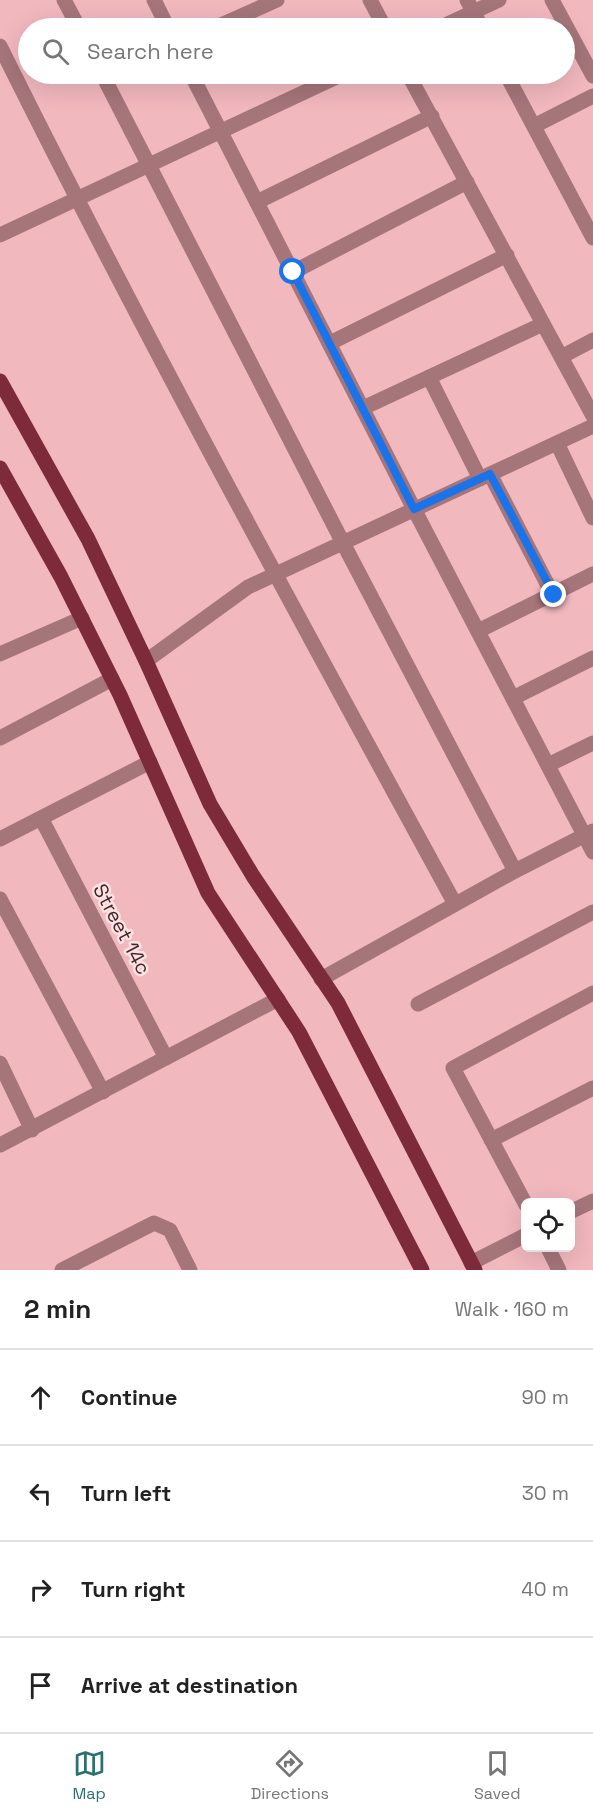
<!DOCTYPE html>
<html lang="en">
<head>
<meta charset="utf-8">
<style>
	:root { --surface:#fff; --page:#f6f6f6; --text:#222; --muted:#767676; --line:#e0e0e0; --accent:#28726f }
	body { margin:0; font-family:"Space Grotesk",sans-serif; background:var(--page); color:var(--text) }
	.controls { position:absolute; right:18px; bottom:18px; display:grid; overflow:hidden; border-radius:9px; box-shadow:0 6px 24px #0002 }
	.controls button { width:54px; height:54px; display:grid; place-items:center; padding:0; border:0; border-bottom:2px solid var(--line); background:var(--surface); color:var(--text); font:30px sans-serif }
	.stop { position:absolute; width:18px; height:18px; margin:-14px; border:4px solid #1a73e8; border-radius:50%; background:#fff }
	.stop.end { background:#1a73e8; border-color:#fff; box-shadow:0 2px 6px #0008 }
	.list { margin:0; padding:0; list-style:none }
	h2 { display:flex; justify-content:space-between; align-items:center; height:78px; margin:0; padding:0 24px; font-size:26px }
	h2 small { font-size:20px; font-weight:400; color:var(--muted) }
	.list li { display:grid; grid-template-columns:39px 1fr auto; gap:18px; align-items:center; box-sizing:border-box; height:96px; padding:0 24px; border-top:2px solid var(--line) }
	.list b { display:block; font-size:22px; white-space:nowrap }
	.list em { font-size:20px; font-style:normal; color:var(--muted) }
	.icon { flex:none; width:33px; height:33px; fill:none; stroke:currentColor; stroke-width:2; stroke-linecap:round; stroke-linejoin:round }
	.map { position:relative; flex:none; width:593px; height:1270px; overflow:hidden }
	.search { position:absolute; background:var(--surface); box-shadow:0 6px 24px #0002; left:18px; right:18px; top:18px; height:66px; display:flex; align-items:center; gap:15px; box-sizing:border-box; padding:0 21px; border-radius:33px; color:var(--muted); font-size:22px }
	.sheet { height:462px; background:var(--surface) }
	nav { display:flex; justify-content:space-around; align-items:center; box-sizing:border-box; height:84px; border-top:2px solid var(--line); background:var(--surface); font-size:16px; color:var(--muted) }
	nav a { display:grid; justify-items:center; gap:3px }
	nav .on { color:var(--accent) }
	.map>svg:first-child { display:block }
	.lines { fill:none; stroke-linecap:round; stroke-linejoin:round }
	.minor { stroke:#a5757a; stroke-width:15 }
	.major { stroke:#7d2a3b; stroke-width:15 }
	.route { stroke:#1a73e8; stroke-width:8 }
	.labels { text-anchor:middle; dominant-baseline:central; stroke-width:5; stroke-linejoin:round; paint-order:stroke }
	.street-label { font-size:20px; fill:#3f292b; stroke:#ffe1e4 }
</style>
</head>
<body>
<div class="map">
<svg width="593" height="1270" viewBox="0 0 593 1270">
	<rect width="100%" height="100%" fill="#f1b8be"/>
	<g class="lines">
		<!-- minor -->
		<path class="minor" d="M64,0l15,28
			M154,0l14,28
			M370,0l15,28
			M467,0l15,28
			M552,0l41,76
			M214,28l63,-28
			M439,28l60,-28
			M0,46c144,290 300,574 455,858
			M102,74l241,469 172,328 -194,108
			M191,74l223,435 179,343
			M408,74l185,342
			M506,74l87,164
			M534,126l59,-30
			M257,202l175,-86
			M0,235l343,-161
			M293,272l174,-90
			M330,343l177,-88
			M561,357l32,-17
			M429,377l51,102
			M363,408l180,-84
			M557,443l36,75
			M490,474l63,121
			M478,631l115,-57
			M0,654l82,-36
			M146,661l102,-74 345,-161
			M513,698l80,-40
			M0,738l112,-59
			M548,765l45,-22
			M41,818l125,240
			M0,839l150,-77
			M515,871l78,-40
			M0,899l103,193
			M418,1004l175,-92
			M0,1063l32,67
			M491,1140l102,-52
			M0,1145l278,-146
			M526,1205l-73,-137 140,-75
			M570,1212l23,-11
			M548,1248l11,22
			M471,1263l55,-28
			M62,1270l92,-47 16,7 20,40"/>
		<!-- major -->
		<path class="major" d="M0,381l88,158 58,122 64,143 43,72 85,127 137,267
			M0,468l61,109 59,118 88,198 91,139 123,238"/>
	</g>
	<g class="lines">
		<!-- route -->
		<path class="route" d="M293,272l121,237 76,-35 64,121"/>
	</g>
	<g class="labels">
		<!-- street labels -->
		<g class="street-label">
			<text transform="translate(122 929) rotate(62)">Street 14c</text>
		</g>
	</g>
</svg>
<div class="controls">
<button><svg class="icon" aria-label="locate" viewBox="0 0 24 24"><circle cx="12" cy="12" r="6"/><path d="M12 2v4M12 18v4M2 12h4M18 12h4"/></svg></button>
</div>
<div class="stop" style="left:293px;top:272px"></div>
<div class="stop end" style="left:554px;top:595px"></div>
<div class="search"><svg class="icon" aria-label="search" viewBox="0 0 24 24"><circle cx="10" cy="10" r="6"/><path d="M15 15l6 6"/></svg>Search here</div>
</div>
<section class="sheet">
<h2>2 min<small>Walk · 160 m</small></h2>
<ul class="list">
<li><svg class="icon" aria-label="ahead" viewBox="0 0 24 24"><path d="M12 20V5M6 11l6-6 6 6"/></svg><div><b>Continue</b></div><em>90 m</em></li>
<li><svg class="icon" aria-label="left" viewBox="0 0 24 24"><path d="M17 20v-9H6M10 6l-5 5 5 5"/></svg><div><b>Turn left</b></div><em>30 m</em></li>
<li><svg class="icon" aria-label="right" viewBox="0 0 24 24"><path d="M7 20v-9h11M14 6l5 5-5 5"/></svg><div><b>Turn right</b></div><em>40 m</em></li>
<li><svg class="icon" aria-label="arrive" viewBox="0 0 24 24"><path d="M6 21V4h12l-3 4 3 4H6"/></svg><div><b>Arrive at destination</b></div></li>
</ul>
</section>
<nav>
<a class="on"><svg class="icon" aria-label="map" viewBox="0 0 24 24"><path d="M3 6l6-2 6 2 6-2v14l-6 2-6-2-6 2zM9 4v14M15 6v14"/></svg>Map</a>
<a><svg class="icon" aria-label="directions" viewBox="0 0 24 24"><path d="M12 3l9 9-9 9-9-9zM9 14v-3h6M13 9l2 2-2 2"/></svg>Directions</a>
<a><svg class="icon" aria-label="saved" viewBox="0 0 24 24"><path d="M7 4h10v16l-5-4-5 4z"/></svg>Saved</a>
</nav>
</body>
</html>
